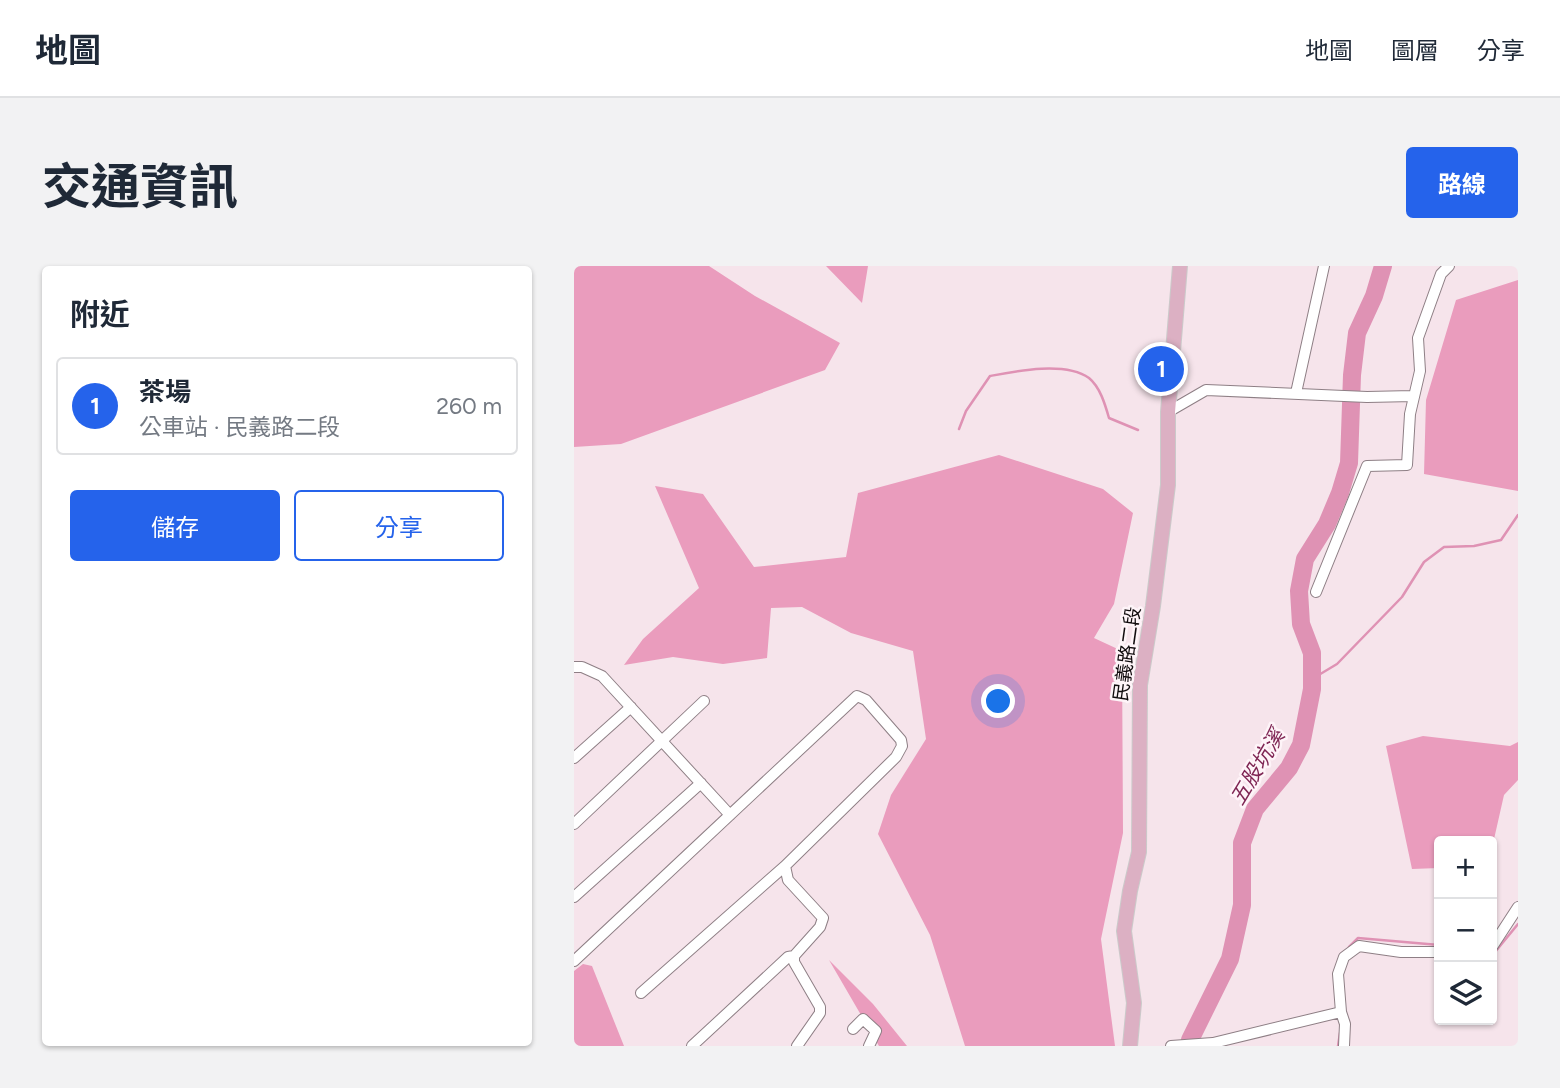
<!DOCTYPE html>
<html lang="zh-TW">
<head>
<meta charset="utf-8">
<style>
	:root { --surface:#fff; --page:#f2f2f3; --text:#1f2937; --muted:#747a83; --line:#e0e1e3; --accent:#2563eb }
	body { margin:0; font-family:Figtree,"Noto Sans TC",sans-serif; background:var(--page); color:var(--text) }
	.controls { position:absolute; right:21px; bottom:21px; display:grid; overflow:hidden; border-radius:7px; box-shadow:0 2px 5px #0004 }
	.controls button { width:63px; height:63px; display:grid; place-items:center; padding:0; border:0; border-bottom:2px solid var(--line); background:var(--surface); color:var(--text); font:35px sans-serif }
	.you { position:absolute; left:425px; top:436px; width:24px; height:24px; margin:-18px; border:5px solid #fff; border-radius:50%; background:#1a73e8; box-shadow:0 0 0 10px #1a73e833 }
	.badge { display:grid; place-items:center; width:46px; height:46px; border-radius:50%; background:var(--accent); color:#fff; font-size:23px; font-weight:700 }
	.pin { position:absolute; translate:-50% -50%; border:4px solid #fff; box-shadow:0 2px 7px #0006 }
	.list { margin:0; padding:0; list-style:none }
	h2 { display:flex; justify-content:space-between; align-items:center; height:91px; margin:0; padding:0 28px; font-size:30px }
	h2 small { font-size:23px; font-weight:400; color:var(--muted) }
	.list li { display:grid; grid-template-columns:46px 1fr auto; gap:21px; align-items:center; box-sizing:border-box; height:98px; margin:0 14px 14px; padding:0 14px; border:2px solid var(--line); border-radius:7px }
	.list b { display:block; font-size:26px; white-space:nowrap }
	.list p { margin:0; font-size:23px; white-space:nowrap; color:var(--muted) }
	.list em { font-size:23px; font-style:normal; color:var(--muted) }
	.actions { display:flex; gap:14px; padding:21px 28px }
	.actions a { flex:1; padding:16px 0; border:2px solid var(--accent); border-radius:7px; text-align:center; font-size:24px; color:var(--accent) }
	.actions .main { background:var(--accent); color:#fff }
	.icon { flex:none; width:38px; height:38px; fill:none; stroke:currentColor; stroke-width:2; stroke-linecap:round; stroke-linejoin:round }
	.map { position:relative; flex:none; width:944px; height:780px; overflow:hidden; border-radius:7px }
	header { display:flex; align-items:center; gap:42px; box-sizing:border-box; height:98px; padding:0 35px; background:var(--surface); border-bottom:2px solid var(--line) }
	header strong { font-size:33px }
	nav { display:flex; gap:38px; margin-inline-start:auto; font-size:24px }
	.intro { display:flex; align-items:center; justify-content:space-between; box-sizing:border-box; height:168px; padding:0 42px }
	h1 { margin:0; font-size:49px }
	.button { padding:18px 32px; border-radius:7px; background:var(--accent); color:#fff; font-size:24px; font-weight:700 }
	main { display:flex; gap:42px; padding:0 42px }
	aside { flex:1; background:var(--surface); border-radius:7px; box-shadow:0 2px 5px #0004 }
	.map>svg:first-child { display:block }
	.forest { fill:#ea9cbd }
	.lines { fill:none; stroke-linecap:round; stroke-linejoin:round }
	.stream { stroke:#df92b4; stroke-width:2.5 }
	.river { stroke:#df92b4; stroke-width:18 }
	.minor-casing { stroke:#8e7f85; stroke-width:12 }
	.major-casing { stroke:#cbcaca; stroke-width:16 }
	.minor { stroke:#fff; stroke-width:10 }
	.major { stroke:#dcb0c3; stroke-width:14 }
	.labels { text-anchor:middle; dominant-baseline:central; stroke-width:5; stroke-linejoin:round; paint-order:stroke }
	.street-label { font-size:19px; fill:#110c0e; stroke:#fef4f8 }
	.water-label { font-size:21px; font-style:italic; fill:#7f2654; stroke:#fef4f8 }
</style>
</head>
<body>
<header>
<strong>地圖</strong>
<nav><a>地圖</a><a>圖層</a><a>分享</a></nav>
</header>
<div class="intro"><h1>交通資訊</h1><a class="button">路線</a></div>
<main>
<aside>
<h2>附近<small></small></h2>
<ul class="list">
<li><span class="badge">1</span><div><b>茶場</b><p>公車站 · 民義路二段</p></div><em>260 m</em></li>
</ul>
<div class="actions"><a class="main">儲存</a><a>分享</a></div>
</aside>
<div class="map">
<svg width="944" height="780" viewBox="0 0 944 780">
	<rect width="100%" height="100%" fill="#f6e4eb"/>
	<!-- forest -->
	<path class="forest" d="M0,0h135l46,30 85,47 -15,27 -204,74 -47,3z
		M252,0h42l-6,37z
		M944,14v211l-94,-17 2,-74 30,-100z
		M425,189l104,34 30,24 -19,91 -20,34 28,13 1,182 -22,106 14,107h-150l-35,-111 -52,-101 13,-39 35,-56 -13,-88 -62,-18 -49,-26 -31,1 -4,50 -44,6 -50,-7 -49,8 19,-26 56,-51 -44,-102 48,8 51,73 92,-10 12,-64z
		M849,470l87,10 8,-4v38l-14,15 -12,53v-7h-53v27l-27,1 -26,-123z
		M255,694l44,44 34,42h-28z
		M9,698l9,2 32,80h-50v-75z"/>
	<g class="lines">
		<!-- stream -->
		<path class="stream" d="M385,163l7,-18 24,-35c26,-5 75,-15 99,2 11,9 16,26 20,40l29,12
			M738,413l25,-15 65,-67 22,-35 20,-15 30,-1 27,-6 17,-25
			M775,681l9,-9 81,7
			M919,686h2l23,-28
			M764,780l2,-13"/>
		<!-- river -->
		<path class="river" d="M618,780l-2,-6 40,-81 12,-54v-62l13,-34 34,-41 12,-23 11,-56v-36l-11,-29 -2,-33 6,-32 22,-35 13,-31 9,-30 3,-88 5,-42 17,-37 9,-30"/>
		<!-- minor casing -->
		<g class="minor-casing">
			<path id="minor" d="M722,127l28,-127
				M594,146l38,-22 161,7 46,-1
				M742,326l51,-126 40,-1 3,-51 10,-43 -2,-33 23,-64 8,-8
				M0,401h8l20,9 128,139
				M0,492l57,-51
				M0,558l130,-123
				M0,631l127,-114
				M918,681l26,-40
				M0,695l283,-265 9,4 35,40 1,6 -6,11 -111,109 3,14 35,38 -3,9 -26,29v6l26,45v6l-23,33
				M67,727l144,-127
				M279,763l10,-10 13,12 -7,15
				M118,780l96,-89 6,-1
				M597,780l42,-3 128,-31
				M770,780l1,-22 -4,-12 -3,-38 6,-17 15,-11 42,6h38"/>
		</g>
		<!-- major casing -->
		<g class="major-casing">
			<path id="major" d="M556,780l4,-43 -10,-72 6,-40 9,-39 1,-167 13,-79 15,-121v-73l12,-146"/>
		</g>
		<!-- minor -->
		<use href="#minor" class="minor"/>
		<!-- major -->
		<use href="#major" class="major"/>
	</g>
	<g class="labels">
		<!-- street labels -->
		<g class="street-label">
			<text transform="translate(553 388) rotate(-82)">民義路二段</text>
		</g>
		<!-- water labels -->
		<g class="water-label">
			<text transform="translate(683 501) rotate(-59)">五股坑溪</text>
		</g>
	</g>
</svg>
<div class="controls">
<button>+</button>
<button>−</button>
<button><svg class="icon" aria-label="layers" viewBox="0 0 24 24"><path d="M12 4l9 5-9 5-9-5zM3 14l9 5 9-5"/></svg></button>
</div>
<div class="you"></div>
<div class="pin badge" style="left:587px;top:103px">1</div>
</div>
</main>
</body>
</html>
